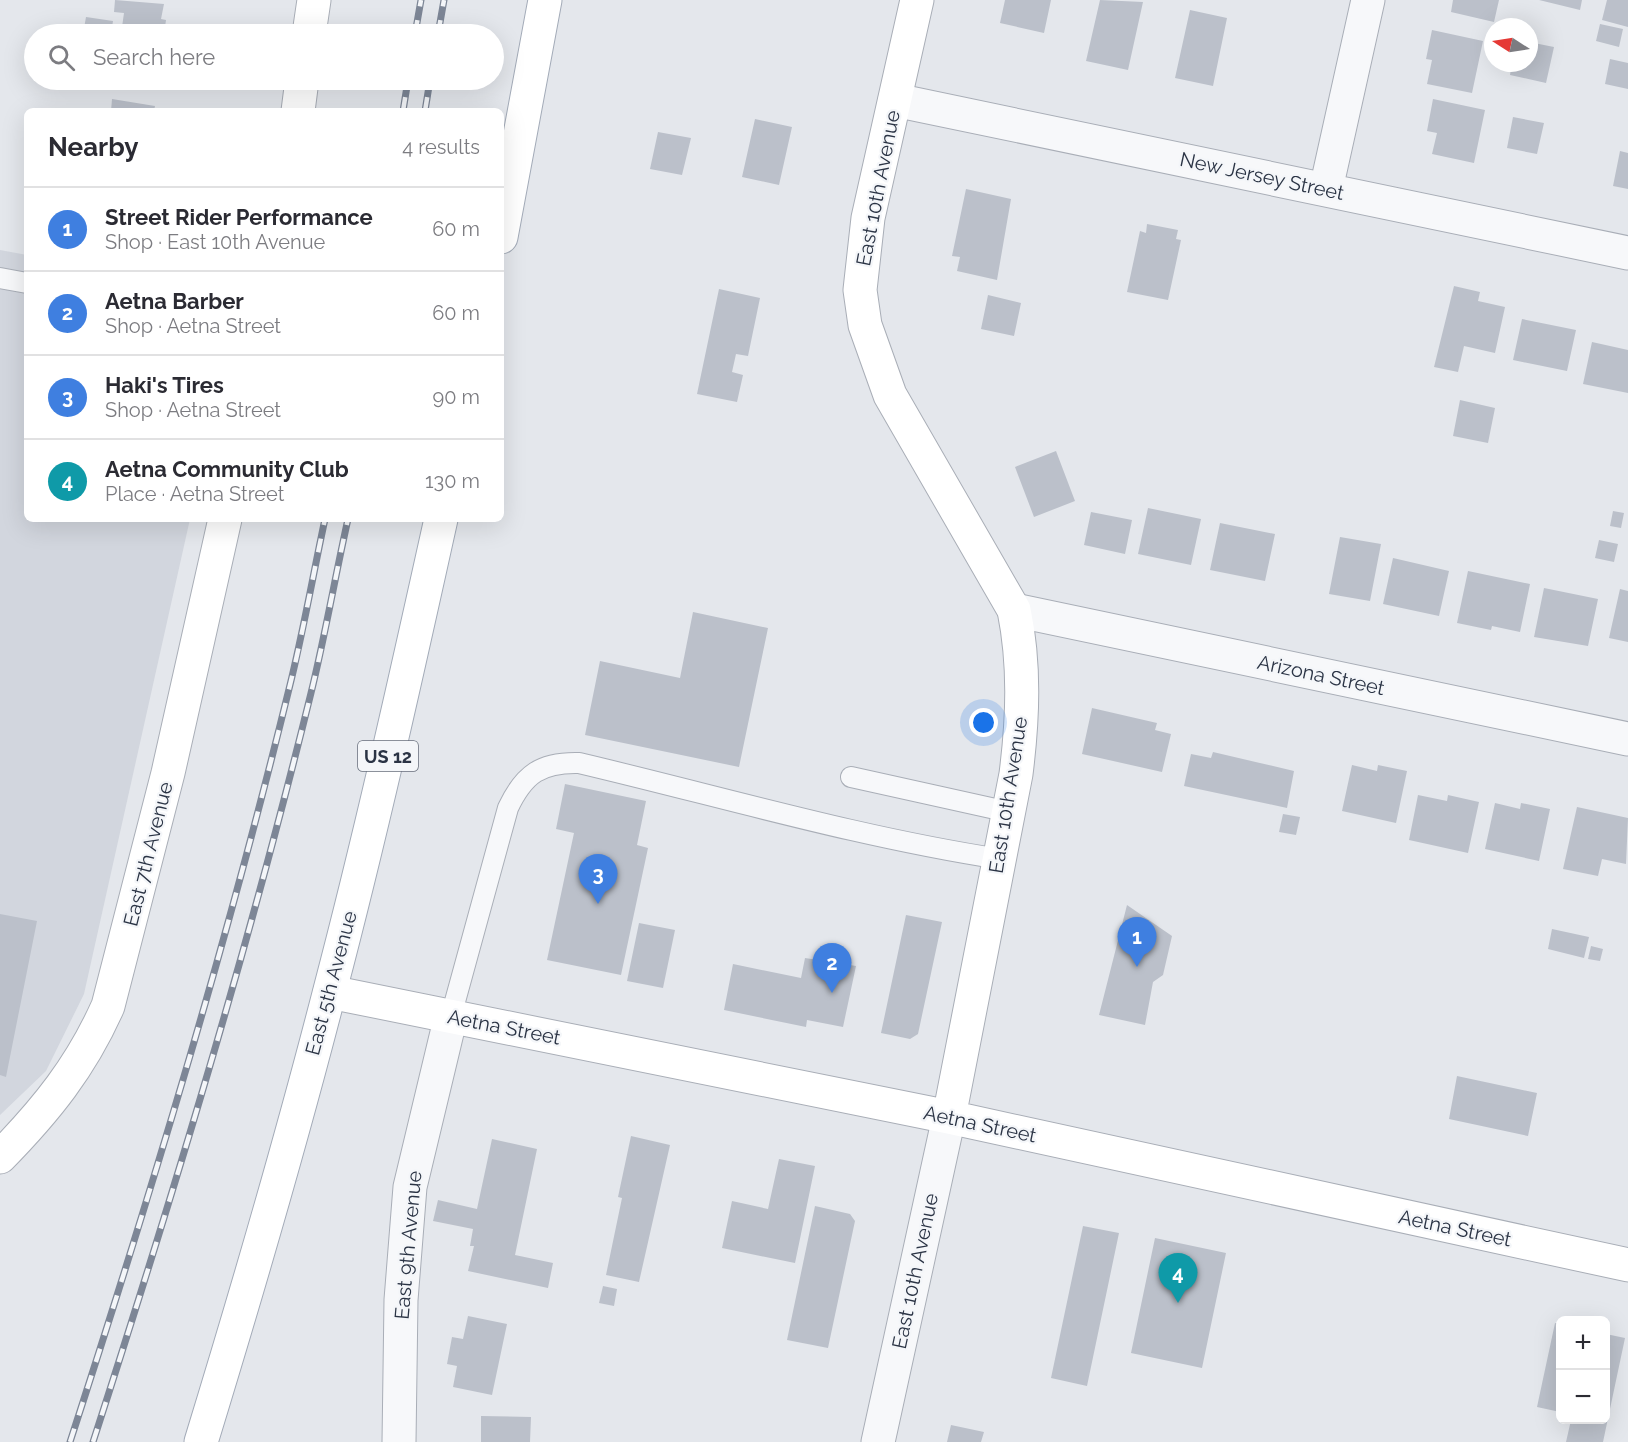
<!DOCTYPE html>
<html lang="en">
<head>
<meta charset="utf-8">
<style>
	:root { --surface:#fff; --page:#f2f2f3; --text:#2b2b33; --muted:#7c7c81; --line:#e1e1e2; --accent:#d1495b }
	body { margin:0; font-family:Raleway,sans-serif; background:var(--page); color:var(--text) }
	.controls { position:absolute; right:18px; bottom:18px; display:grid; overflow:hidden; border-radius:9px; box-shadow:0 6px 24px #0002 }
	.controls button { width:54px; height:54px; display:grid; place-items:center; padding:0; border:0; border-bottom:2px solid var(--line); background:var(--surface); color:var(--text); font:30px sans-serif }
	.compass { position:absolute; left:1484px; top:18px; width:54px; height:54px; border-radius:50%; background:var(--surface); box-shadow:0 6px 24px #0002; rotate:282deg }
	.you { position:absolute; left:984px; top:723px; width:21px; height:21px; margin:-15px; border:4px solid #fff; border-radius:50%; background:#1a73e8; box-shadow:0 0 0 9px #1a73e833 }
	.badge { display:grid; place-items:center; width:39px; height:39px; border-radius:50%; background:var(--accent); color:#fff; font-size:20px; font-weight:700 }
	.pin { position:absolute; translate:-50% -50px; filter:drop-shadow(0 2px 3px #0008) }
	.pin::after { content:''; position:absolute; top:32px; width:21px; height:18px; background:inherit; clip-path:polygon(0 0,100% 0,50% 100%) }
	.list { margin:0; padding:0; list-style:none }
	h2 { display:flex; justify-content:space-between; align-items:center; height:78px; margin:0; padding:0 24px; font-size:26px }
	h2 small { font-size:20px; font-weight:400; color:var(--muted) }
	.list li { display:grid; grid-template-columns:39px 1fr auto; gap:18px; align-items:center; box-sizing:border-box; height:84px; padding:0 24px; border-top:2px solid var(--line) }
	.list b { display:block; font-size:22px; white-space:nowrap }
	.list p { margin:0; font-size:20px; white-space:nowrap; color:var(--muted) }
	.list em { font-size:20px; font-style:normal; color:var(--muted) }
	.icon { flex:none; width:33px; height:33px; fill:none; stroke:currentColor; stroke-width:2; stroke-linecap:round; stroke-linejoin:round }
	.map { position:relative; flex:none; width:1628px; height:1442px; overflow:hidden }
	.search { position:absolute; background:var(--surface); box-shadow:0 6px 24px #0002; left:24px; top:24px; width:480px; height:66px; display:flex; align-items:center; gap:15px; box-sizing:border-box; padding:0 21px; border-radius:33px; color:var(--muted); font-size:22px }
	.panel { position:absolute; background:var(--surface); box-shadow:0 6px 24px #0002; left:24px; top:108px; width:480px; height:414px; border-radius:9px }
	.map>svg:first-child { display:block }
	.built { fill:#d2d6de }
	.building { fill:#bbc0ca }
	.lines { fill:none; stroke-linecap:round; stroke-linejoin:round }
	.lane-casing { stroke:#a9aeb7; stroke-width:22 }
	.street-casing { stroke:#a9aeb7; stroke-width:35 }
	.secondary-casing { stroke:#a9aeb7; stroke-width:35 }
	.primary-casing { stroke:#a3abb8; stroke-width:35 }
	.lane { stroke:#f7f8fa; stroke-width:20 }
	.street { stroke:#f7f8fa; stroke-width:33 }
	.secondary { stroke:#fff; stroke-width:33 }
	.primary { stroke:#fff; stroke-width:33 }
	.rail-casing { stroke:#7d8696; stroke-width:7 }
	.rail { stroke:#f4f6f9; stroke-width:4.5; stroke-dasharray:14; stroke-linecap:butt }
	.labels { text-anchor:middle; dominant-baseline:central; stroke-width:4.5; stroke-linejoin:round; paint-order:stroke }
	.shield { fill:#f4f6f9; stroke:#676e7b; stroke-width:1.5 }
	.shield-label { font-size:18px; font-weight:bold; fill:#2b3445 }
	.street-label { font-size:20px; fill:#2b3445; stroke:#f4f6f9 }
</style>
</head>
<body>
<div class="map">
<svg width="1628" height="1442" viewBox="0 0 1628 1442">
	<rect width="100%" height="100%" fill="#e4e7ec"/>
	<!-- built -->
	<path class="built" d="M0,250l27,5v264h163l-106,475 -38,77 -46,44z"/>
	<!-- building -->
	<path class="building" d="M115,0l49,4 -3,15 5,1 -2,14h-43l3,-21 -10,-1z
		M1005,0h46l-7,33 -44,-10z
		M1100,0l43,2 -15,68 -42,-9z
		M1453,0h46l-5,22 -43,-10z
		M1539,0h43l-2,10z
		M1607,0h21v27l-26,-7z
		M1190,10l37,8 -14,68 -38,-8z
		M86,17l27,4 -2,13h-28z
		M1600,24l23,5 -4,18 -23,-6z
		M1432,30l51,11 -11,52 -45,-9 5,-24 -6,-1z
		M1529,42l25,5 -8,36 -36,-8 2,-12h17z
		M1610,59l18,4v26l-23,-5z
		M132,80h25l-1,4z
		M112,99l43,7 -1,5h-43z
		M1433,99l52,11 -11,53 -42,-9 5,-21 -10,-2z
		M1513,117l31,6 -7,31 -30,-6z
		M755,119l37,8 -13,58 -37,-8z
		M658,132l33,6 -9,37 -32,-6z
		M1620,151l8,2v36l-15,-3z
		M966,189l45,10 -14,81 -40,-9 3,-14 -8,-1z
		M1147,224l31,6 -2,9 5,1 -13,60 -41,-8 13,-61 6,2z
		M1454,286l26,6 -2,9 27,6 -10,46 -31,-7 -6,26 -24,-5z
		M719,289l41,9 -12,58 -12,-2 -4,18 11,3 -6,27 -40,-8z
		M988,295l33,8 -7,33 -33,-7z
		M1522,319l54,11 -9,41 -54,-11z
		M1592,342l36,8v43l-45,-9z
		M1460,400l35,8 -7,35 -35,-7z
		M1056,451l19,50 -41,16 -19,-50z
		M1148,508l53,11 -10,46 -53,-11z
		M1613,511l11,2 -3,15 -11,-2z
		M1091,512l41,8 -7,34 -41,-9z
		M1220,523l55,11 -10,47 -55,-11z
		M1340,537l41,7 -11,57 -41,-7z
		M1599,540l19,4 -4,18 -19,-4z
		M1393,558l56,13 -10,45 -56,-12z
		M1468,571l62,13 -10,48 -28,-6 -1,4 -34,-7z
		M1544,588l54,11 -10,47 -54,-9z
		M1620,589l8,2v51l-19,-4z
		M693,612l75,16 -29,139 -154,-32 15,-74 80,17z
		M1092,708l65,15 -2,7 16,4 -9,38 -80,-18z
		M1213,752l81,19 -7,37 -103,-22 7,-32 20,4z
		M1352,765l25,6 1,-6 29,6 -11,52 -54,-12z
		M565,784l81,17 -9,44 11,3 -27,127 -74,-15 27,-127 -18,-4z
		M1418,795l29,6 1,-6 31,7 -11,51 -59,-13z
		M1495,803l25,6 1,-6 29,6 -11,52 -54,-12z
		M1577,807l51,11 -2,46 -24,-5 -4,17 -35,-7z
		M1283,814l17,3 -4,18 -17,-3z
		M1127,905l45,31 -9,39 -10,7 -8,43 -46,-10z
		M0,914l37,7 -31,156 -6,-2z
		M906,915l36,7 -24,112 -8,5 -29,-6z
		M639,923l36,7 -12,58 -36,-7z
		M1552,929l37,8 -5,21 -36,-9z
		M1591,946l12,3 -3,12 -12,-2z
		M805,958l51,8 -13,61 -36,-7 -1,7 -82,-17 9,-46 68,14z
		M1457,1076l80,17 -9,43 -79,-17z
		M631,1136l39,9 -31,137 -33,-7 16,-77 -4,-1z
		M492,1139l45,10 -22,106 38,8 -5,25 -80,-17 6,-25h-4l3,-17 -40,-8 5,-21 39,9z
		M779,1159l36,7 -20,97 -73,-15 10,-47 36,8z
		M815,1206l35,8 5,7 -27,127 -41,-8z
		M1083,1226l36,7 -32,153 -36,-8z
		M1155,1238l71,15 -24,115 -71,-15z
		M603,1286l14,3 -3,17 -15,-3z
		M468,1316l39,8 -15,71 -39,-8 4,-21 -10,-2 5,-27 11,2z
		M1555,1323l5,1v88l-23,-5z
		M1606,1334l19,4 -22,104h-37l5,-22h35z
		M481,1416l50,1 -1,25h-49z
		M951,1425l33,7 -3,10h-34z"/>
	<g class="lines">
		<!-- lane casing -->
		<g class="lane-casing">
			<path id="lane" d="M0,278l27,5
				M851,777l158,35
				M451,1016l57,-208c16,-34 33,-46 71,-45 140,33 278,74 421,96"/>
		</g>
		<!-- street casing -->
		<g class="street-casing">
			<path id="street" d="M895,100l733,153
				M1326,189l42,-189
				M1014,610l614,129
				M399,1442l2,-142 9,-113 41,-171
				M878,1442l71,-325"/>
		</g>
		<!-- secondary casing -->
		<g class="secondary-casing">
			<path id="secondary" d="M917,0l-49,218 -8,72 5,35 25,70 124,215c11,55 9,108 2,164l-67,343
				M309,34l5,-34
				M298,111l4,-31
				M330,992l619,125 679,148
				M0,1157c46,-47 81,-90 108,-151l60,-233 57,-254"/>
		</g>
		<!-- primary casing -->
		<g class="primary-casing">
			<path id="primary" d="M501,237l44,-237
				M201,1442c46,-150 90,-300 129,-452 41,-156 76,-313 111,-471"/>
		</g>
		<!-- lane -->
		<use href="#lane" class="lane"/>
		<!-- street -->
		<use href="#street" class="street"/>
		<!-- secondary -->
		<use href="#secondary" class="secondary"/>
		<!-- primary -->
		<use href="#primary" class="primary"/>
		<!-- rail casing -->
		<g class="rail-casing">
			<path id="rail" d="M415,34l6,-34
				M438,34l6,-34
				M403,111l5,-31
				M425,111l5,-31
				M70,1442c81,-249 157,-499 219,-753 14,-56 24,-114 36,-170
				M93,1442c80,-247 156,-496 218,-749 14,-57 24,-116 37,-174"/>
		</g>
		<!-- rail -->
		<use href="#rail" class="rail"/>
	</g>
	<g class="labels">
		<!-- shield labels -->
		<rect class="shield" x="358" y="741" width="60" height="30" rx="4.5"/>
		<g class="shield-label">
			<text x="388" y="756">US 12</text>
		</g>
		<!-- street labels -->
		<g class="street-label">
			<text transform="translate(1262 176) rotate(12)">New Jersey Street</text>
			<text transform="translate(878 188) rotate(-79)">East 10th Avenue</text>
			<text transform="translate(1321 675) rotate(12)">Arizona Street</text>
			<text transform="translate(1008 795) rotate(-81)">East 10th Avenue</text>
			<text transform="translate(148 854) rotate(-76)">East 7th Avenue</text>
			<text transform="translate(331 983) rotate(-75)">East 5th Avenue</text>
			<text transform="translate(504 1027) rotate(11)">Aetna Street</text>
			<text transform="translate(980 1124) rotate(12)">Aetna Street</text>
			<text transform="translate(1455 1228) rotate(12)">Aetna Street</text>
			<text transform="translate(408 1245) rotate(-85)">East 9th Avenue</text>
			<text transform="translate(915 1271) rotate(-78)">East 10th Avenue</text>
		</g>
	</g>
</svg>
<div class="controls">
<button>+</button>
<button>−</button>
</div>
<svg class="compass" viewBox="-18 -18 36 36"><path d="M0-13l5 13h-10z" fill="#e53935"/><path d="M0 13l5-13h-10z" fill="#7c7c81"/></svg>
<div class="you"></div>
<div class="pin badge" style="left:1137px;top:967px;background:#3f7fe0">1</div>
<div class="pin badge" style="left:832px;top:993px;background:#3f7fe0">2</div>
<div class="pin badge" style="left:598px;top:904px;background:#3f7fe0">3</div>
<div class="pin badge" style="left:1178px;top:1303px;background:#0f9aa8">4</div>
<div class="search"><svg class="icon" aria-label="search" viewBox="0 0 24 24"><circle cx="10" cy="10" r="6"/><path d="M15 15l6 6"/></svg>Search here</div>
<section class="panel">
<h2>Nearby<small>4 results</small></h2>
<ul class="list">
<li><span class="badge" style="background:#3f7fe0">1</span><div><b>Street Rider Performance</b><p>Shop · East 10th Avenue</p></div><em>60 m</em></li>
<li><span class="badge" style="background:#3f7fe0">2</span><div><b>Aetna Barber</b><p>Shop · Aetna Street</p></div><em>60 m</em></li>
<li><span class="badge" style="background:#3f7fe0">3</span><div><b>Haki's Tires</b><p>Shop · Aetna Street</p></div><em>90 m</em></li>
<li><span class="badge" style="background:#0f9aa8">4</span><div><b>Aetna Community Club</b><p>Place · Aetna Street</p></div><em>130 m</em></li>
</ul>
</section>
</div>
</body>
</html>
